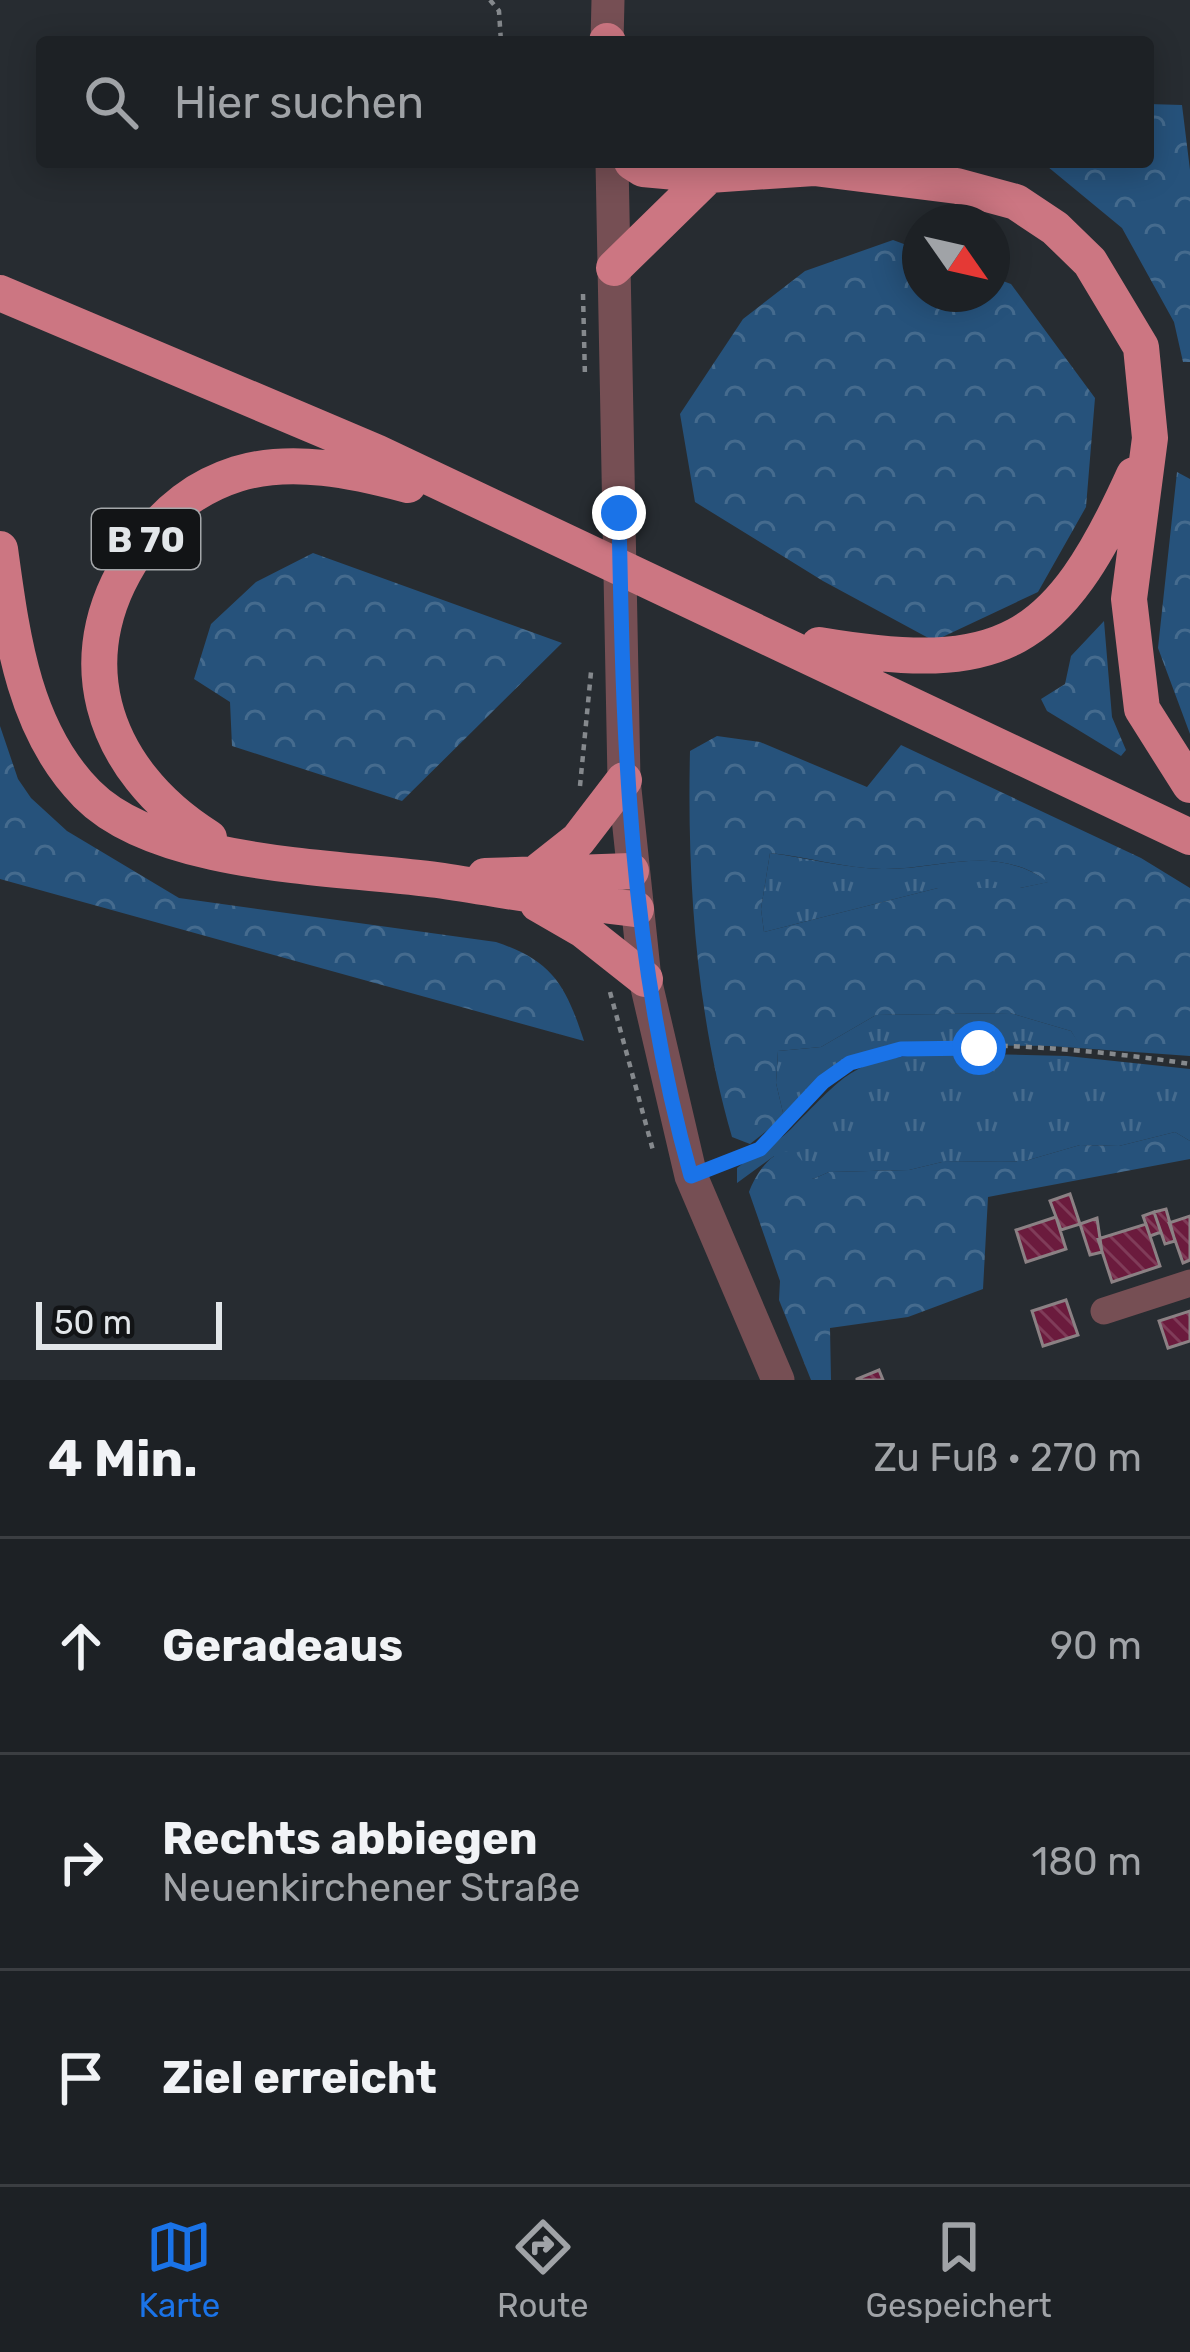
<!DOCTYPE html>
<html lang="de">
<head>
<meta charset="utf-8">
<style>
	:root { --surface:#1d2125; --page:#25292d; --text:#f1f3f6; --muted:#a0a3a7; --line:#3b3e42; --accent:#1a73e8 }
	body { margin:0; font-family:Rubik,sans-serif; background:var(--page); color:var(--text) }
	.compass { position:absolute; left:902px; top:204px; width:108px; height:108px; border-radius:50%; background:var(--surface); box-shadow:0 6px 30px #0003; rotate:124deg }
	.scale { position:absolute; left:36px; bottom:30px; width:186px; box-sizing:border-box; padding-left:12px; border:6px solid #e2e6e9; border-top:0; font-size:33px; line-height:42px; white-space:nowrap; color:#e2e6e9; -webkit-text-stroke:9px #121416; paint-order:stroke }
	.stop { position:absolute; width:36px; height:36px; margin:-27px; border:9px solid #1a73e8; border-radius:50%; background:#fff }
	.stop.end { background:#1a73e8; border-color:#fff; box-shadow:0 3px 12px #0008 }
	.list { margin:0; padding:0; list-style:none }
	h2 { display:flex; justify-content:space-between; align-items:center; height:156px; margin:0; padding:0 48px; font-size:51px }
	h2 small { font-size:39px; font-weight:400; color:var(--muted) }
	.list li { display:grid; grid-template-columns:78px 1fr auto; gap:36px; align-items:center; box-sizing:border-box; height:216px; padding:0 48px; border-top:3px solid var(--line) }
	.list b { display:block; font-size:45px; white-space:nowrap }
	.list p { margin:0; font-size:39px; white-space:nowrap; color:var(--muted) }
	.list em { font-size:39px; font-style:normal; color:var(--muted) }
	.icon { flex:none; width:66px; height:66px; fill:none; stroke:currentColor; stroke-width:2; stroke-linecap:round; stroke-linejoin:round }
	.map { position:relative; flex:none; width:1190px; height:1380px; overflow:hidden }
	.search { position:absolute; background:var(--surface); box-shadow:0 6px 30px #0003; left:36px; right:36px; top:36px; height:132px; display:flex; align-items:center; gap:30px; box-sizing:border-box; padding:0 42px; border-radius:12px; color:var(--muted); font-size:45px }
	.sheet { height:804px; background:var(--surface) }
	nav { display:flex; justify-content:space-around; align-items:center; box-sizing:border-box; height:168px; border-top:3px solid var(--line); background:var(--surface); font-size:33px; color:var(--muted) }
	nav a { display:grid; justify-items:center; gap:6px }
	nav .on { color:var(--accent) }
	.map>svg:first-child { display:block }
	.grass { fill:url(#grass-tufts) }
	.forest { fill:url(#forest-crowns); fill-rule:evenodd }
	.building { fill:url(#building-back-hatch); stroke:#8b8184; stroke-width:3 }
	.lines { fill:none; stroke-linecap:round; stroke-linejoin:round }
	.path { stroke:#85898d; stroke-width:4.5; stroke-dasharray:6 6; stroke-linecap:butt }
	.minor { stroke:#764f54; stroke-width:27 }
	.tertiary { stroke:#764f54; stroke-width:33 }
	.trunk { stroke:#cc7682; stroke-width:36 }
	.route { stroke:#1a73e8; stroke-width:15 }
	.labels { text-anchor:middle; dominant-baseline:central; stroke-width:12; stroke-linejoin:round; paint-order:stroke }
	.shield { fill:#121416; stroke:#a4a7aa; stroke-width:3 }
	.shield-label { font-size:36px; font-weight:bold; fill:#e2e6e9 }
</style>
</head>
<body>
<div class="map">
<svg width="1190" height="1380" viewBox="0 0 1190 1380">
	<defs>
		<pattern id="grass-tufts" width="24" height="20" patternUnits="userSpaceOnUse" patternTransform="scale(3)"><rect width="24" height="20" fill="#26527b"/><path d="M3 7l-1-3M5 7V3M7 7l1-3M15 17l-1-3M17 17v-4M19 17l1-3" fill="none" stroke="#456b8e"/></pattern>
		<pattern id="forest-crowns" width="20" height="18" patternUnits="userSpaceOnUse" patternTransform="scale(3)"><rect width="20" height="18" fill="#26527b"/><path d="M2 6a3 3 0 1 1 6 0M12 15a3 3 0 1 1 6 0" fill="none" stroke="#456b8e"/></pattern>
		<pattern id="building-back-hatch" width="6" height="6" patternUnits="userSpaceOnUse" patternTransform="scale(3)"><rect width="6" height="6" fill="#6b1b3d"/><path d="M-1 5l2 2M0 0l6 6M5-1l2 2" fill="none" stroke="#803c59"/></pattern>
	</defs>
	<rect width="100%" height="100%" fill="#272c31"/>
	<!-- grass -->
	<path class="grass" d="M770,853c38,5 74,15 113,16 59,1 110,-26 166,13l-29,6h-82l-174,44 -3,-23z
		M1010,1013l61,18 10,15 -193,-1 -49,18 -55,54 -8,-34 2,-32 43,-4 55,-32z
		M939,1053l128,3 123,13v72l-15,-9 -56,14 -39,-1 -55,16 -83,1 -33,8 -80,2 -16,7 -39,-23 -37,27v-15c17,-14 38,-23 54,-39 60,-60 60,-69 148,-76z"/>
	<!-- forest -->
	<path class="forest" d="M1148,104l34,1 8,65v192h-7l-9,-40 -52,-94 -80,-66h106z
		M893,240l27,10v44h72v-17l19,7 84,114 -9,109 -48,85 -104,49 -111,-60 -128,-79 -15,-88 63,-95 62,-48z
		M1177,472l13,7v255l-32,-86z
		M313,553l249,90 -160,158 -170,-55 -2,-44 -36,-23 17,-55 45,-42z
		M1104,621l8,96 14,33 -5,6 -74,-45 -6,-12 24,-15 6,-28z
		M0,726l18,53 13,19 36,33 112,67 317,44c57,19 70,44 88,99l-584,-162z
		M717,736l43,6 107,45 34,-42 240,113 49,30v168l-195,-14 85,4 -9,-15 -61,-18 -134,2 -55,32 -43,4 -2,32 8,34 -34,27 -18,-7c-36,-123 -45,-259 -42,-386zM770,853c38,4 74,15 112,16 56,1 115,-26 166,13l-28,6h-82l-174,44 -3,-23z
		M1175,1132l15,9v18l-202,38 -5,92 -75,28 -78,11 1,52h-20l-32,-80 1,-19 -31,-89c6,-16 27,-53 49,-36 7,6 7,16 15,23l16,-7 80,-2 33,-8 83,-1 55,-16 39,1z"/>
	<!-- building -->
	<path class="building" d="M1070,1194l10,30 -19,6 -11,-29z
		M1166,1209l9,32 -10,3 -11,-32z
		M1154,1212l7,20 -11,4 -7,-20z
		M1190,1216v44l-7,3 -14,-40z
		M1056,1217l10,32 -40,13 -10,-32z
		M1097,1218l5,34 -12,3 -10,-31z
		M1146,1224l14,42 -48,16 -14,-43z
		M1066,1300l12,35 -35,11 -11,-35z
		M1190,1311v30l-22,7 -9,-27z
		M879,1370l4,10h-26v-1z"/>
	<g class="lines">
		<!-- path -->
		<path class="path" d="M490,0l9,11 2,31
			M583,294l2,84
			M580,786l11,-114
			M610,992l44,162
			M718,1165c14,-5 32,-9 43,-17 33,-24 51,-64 87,-84 68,-35 265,-12 342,0"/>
		<!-- minor -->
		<path class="minor" d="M1104,1311l86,-28"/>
		<!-- tertiary -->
		<path class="tertiary" d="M607,42l1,-42
			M612,162l12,618 21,199 46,197 87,204"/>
		<!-- trunk -->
		<path class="trunk" d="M607,41l1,1
			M632,162l11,7 66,6 105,-7 143,18 59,16 39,26 35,34 51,85 9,91 -21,161 13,110 48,76
			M614,268l95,-93
			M0,293l376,159 814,385
			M0,549c12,87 23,180 87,245 72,73 252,73 350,86 67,10 132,22 199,29
			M819,645c184,31 238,0 315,-170
			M209,838c-110,-69 -147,-187 -66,-295 25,-33 53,-56 94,-69 55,-17 118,-3 171,11
			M540,870l38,-30 46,-60
			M485,876l146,-5
			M538,904l45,26 62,49"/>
	</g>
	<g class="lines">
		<!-- route -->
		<path class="route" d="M619,513c4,226 10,444 72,663l69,-27 63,-67 27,-19 51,-14 78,-1"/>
	</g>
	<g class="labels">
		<!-- shield labels -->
		<rect class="shield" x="92" y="509" width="108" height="60" rx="9"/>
		<g class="shield-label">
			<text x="146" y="539">B 70</text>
		</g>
	</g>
</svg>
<svg class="compass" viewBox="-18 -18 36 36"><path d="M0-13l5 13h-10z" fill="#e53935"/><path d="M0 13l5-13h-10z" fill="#a0a3a7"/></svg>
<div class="scale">50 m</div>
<div class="stop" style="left:979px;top:1048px"></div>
<div class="stop end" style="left:619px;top:513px"></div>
<div class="search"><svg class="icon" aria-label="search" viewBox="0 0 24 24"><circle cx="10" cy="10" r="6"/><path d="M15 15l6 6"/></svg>Hier suchen</div>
</div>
<section class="sheet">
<h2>4 Min.<small>Zu Fuß · 270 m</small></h2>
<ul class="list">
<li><svg class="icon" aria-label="ahead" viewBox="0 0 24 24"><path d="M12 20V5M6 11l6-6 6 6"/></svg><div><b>Geradeaus</b></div><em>90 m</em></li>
<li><svg class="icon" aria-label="right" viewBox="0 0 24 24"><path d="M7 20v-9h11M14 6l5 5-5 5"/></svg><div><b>Rechts abbiegen</b><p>Neuenkirchener Straße</p></div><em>180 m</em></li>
<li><svg class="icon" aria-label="arrive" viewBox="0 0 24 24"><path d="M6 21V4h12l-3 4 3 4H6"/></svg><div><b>Ziel erreicht</b></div></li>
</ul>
</section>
<nav>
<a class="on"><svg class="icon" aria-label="map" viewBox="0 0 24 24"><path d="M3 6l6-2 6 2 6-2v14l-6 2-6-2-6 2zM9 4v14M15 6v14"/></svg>Karte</a>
<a><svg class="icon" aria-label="directions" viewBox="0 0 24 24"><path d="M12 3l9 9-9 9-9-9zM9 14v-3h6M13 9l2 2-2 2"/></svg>Route</a>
<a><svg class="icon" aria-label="saved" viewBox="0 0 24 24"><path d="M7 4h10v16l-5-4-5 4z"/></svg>Gespeichert</a>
</nav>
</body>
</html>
